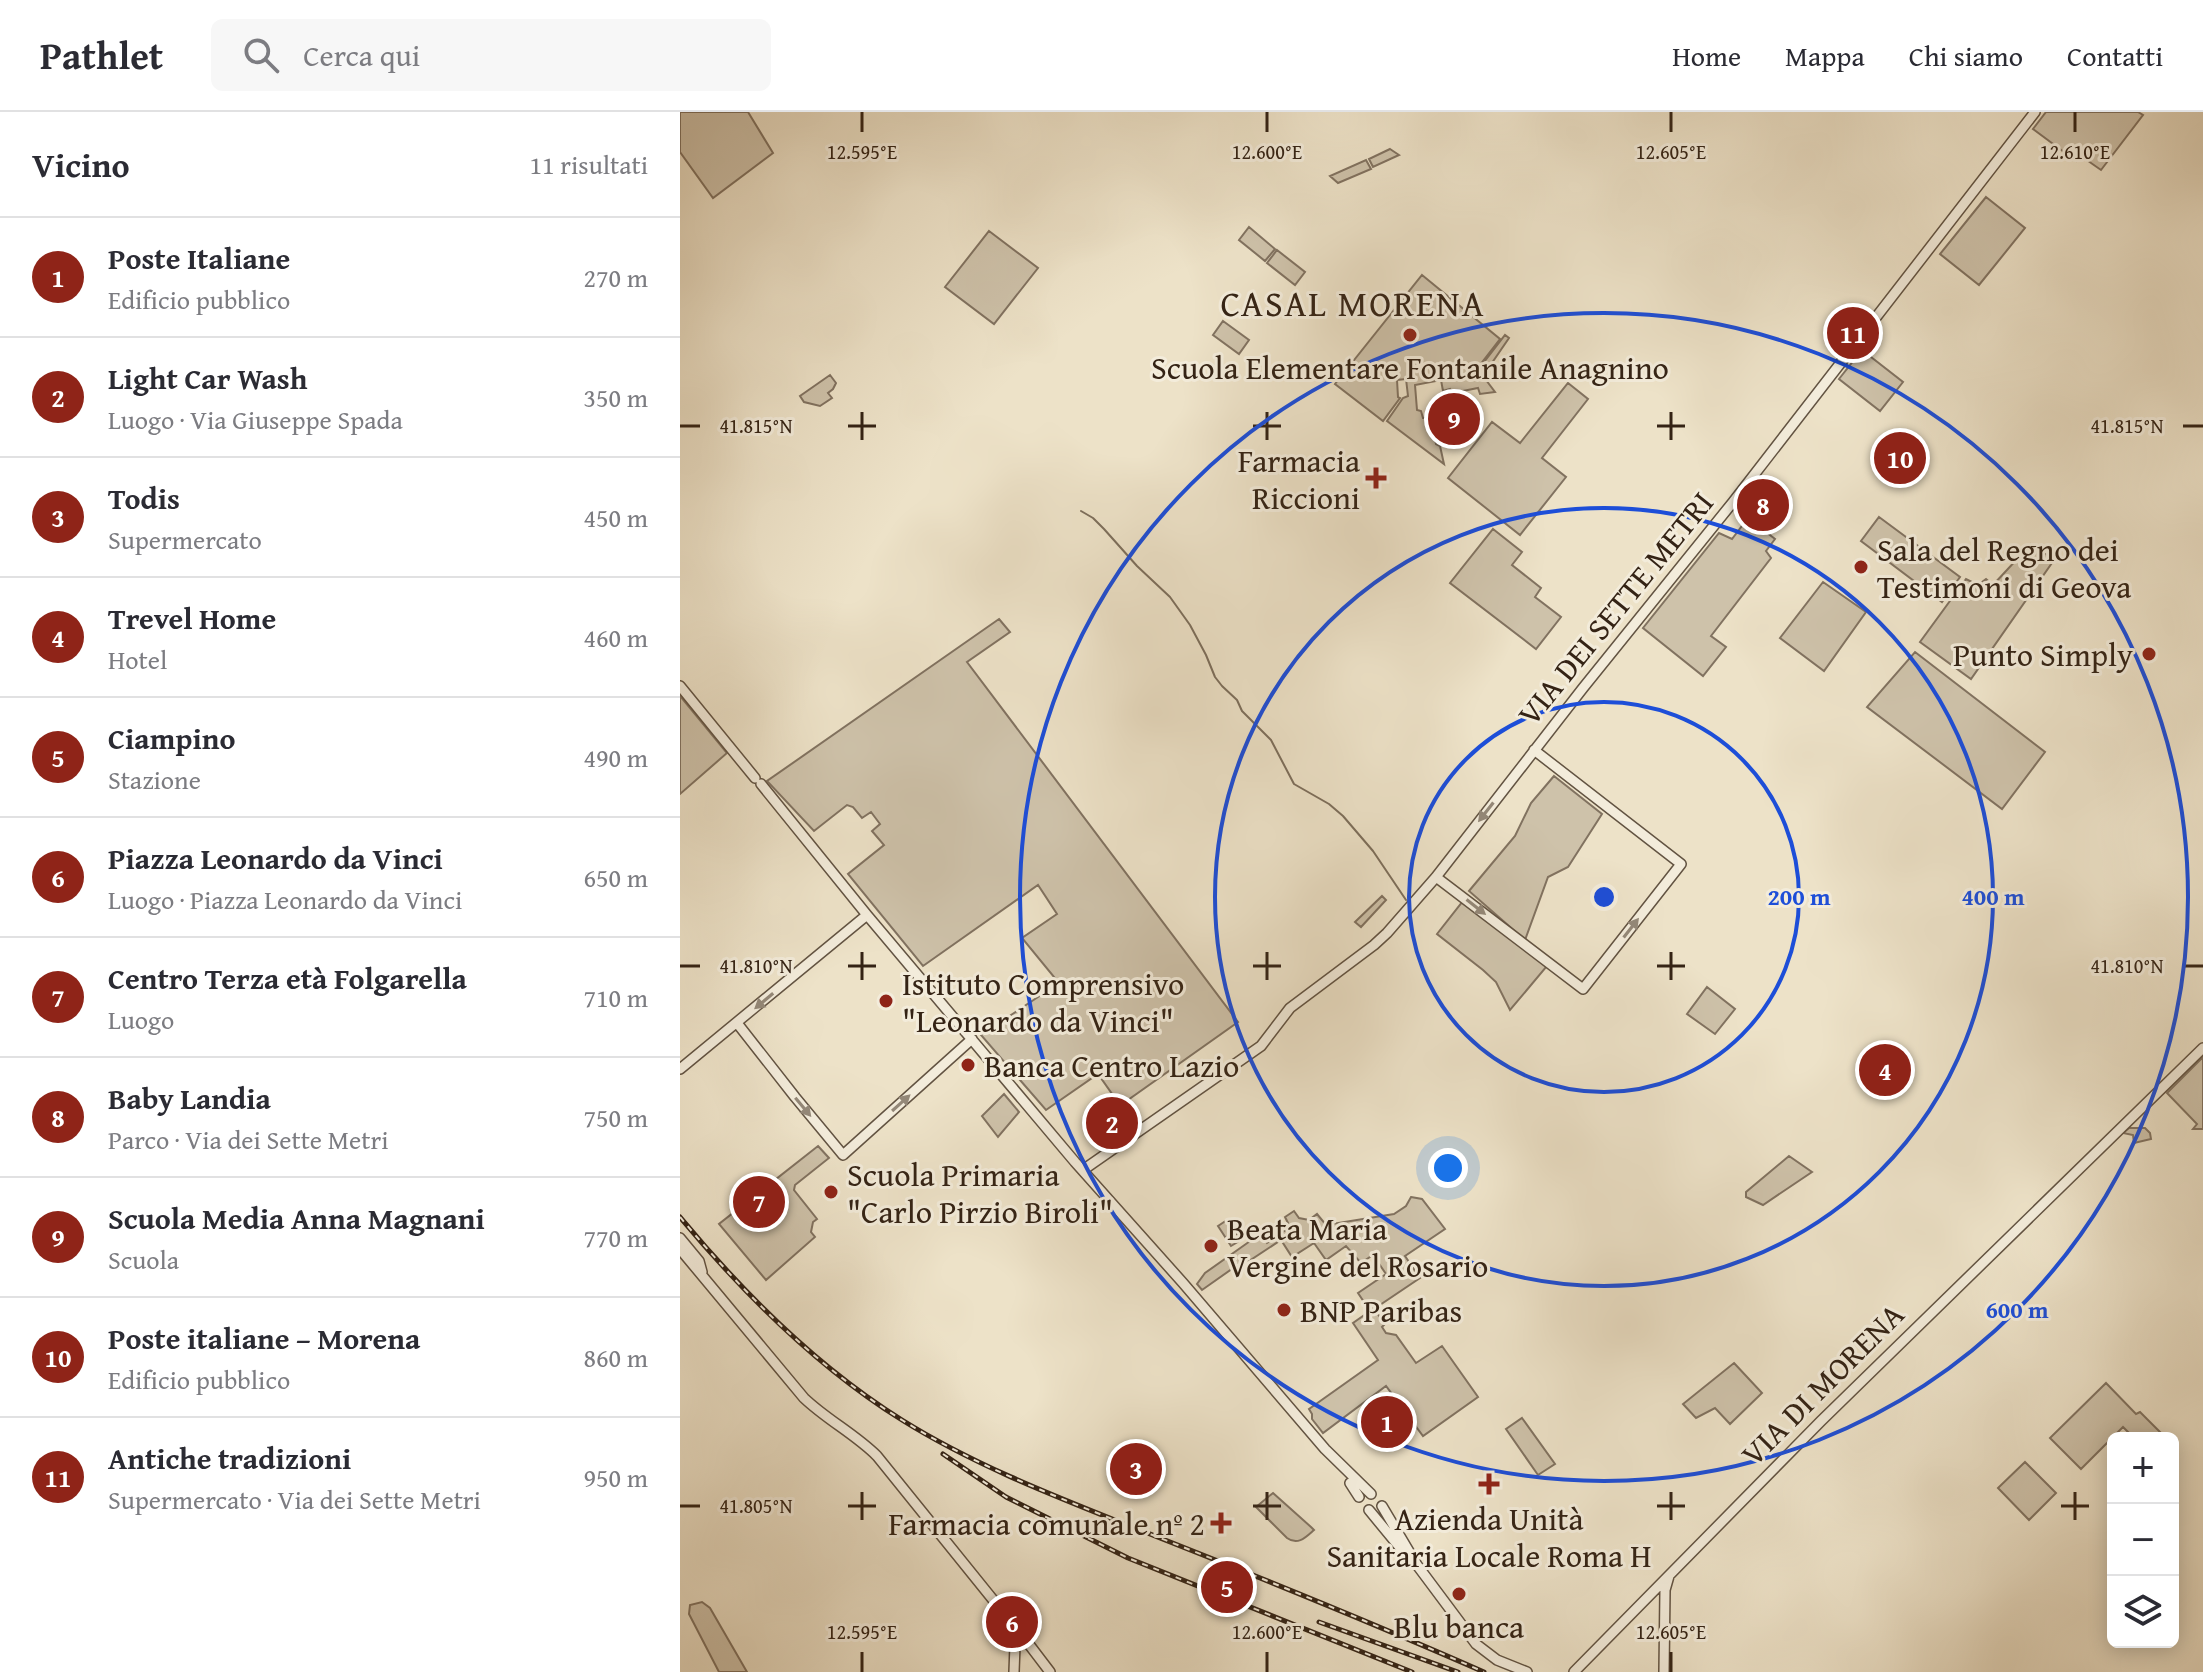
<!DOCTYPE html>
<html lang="it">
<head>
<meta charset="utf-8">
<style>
	:root { --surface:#fff; --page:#f7f7f7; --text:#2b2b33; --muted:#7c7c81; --line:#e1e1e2; --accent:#8f2418 }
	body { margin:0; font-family:"Gentium Book Plus",serif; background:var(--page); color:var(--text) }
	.controls { position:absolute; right:24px; bottom:24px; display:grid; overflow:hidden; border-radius:12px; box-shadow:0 4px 20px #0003 }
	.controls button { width:72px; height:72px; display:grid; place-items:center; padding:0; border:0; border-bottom:2px solid var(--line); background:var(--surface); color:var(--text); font:40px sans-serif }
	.you { position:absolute; left:768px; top:1056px; width:28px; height:28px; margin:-20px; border:6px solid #fff; border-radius:50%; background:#1a73e8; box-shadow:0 0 0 12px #1a73e833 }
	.badge { display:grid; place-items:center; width:52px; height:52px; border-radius:50%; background:var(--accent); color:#fff; font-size:26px; font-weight:700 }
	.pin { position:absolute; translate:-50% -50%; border:4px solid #fff; box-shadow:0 2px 8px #0006 }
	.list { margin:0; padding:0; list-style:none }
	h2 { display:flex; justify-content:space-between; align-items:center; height:104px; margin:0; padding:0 32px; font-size:34px }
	h2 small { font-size:26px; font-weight:400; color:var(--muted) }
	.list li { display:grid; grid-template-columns:52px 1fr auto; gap:24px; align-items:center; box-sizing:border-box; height:120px; padding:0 32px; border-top:2px solid var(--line) }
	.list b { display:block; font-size:30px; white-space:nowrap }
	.list p { margin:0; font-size:26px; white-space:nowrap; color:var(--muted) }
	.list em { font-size:26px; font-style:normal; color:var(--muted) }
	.icon { flex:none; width:44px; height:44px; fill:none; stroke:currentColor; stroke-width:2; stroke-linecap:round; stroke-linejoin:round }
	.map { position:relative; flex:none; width:1523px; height:1560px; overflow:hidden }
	header { display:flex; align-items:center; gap:48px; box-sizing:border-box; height:112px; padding:0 40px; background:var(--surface); border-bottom:2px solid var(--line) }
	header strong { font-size:38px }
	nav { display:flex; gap:44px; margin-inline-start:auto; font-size:28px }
	.search { width:560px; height:72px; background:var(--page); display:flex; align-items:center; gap:20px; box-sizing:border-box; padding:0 28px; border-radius:12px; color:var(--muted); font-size:30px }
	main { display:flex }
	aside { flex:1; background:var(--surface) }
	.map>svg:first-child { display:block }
	.green { fill:#cec2aa; stroke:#817260; stroke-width:2 }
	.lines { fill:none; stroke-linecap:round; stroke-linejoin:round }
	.stream { stroke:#7d6f5c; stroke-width:2 }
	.minor-casing { stroke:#625342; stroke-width:12 }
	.minor { stroke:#f3ecdb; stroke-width:9 }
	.rail-casing { stroke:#342315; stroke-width:5 }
	.rail { stroke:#f3ecdb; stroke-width:2; stroke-dasharray:6; stroke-linecap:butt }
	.oneway { fill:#948878 }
	.ticks { fill:none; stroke:#342315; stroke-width:3 }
	.ring { fill:none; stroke:#1d4ed8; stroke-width:4 }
	.poi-dot { fill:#8f2418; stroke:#f3ecdb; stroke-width:3 }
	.labels { text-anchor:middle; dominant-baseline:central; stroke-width:6; stroke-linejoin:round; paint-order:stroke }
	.poi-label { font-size:32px; fill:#342315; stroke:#f3ecdb; text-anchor:start }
	.street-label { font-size:32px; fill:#342315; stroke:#f3ecdb }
	.quarter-label { font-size:36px; letter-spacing:2px; fill:#342315; stroke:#f3ecdb }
	.ticks-label { font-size:20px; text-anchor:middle; fill:#342315; stroke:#f3ecdb; stroke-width:6; stroke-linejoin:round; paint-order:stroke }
	.centre { fill:#1d4ed8; stroke:#f3ecdb; stroke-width:4 }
	.ring-label { font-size:24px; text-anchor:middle; font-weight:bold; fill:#1d4ed8; stroke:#f3ecdb; stroke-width:6; stroke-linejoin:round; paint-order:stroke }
</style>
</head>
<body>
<header>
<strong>Pathlet</strong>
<div class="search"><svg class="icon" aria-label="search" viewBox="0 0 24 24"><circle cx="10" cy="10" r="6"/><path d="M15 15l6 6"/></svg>Cerca qui</div>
<nav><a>Home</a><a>Mappa</a><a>Chi siamo</a><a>Contatti</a></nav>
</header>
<main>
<aside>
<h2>Vicino<small>11 risultati</small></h2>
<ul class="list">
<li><span class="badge">1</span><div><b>Poste Italiane</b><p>Edificio pubblico</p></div><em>270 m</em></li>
<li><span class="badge">2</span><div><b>Light Car Wash</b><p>Luogo · Via Giuseppe Spada</p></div><em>350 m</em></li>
<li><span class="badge">3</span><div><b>Todis</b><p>Supermercato</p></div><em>450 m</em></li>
<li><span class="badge">4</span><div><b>Trevel Home</b><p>Hotel</p></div><em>460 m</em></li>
<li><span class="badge">5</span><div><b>Ciampino</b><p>Stazione</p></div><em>490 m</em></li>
<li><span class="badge">6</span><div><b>Piazza Leonardo da Vinci</b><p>Luogo · Piazza Leonardo da Vinci</p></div><em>650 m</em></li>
<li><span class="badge">7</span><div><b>Centro Terza età Folgarella</b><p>Luogo</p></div><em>710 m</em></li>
<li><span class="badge">8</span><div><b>Baby Landia</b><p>Parco · Via dei Sette Metri</p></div><em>750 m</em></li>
<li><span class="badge">9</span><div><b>Scuola Media Anna Magnani</b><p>Scuola</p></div><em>770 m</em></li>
<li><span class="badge">10</span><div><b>Poste italiane – Morena</b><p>Edificio pubblico</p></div><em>860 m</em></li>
<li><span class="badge">11</span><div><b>Antiche tradizioni</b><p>Supermercato · Via dei Sette Metri</p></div><em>950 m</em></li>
</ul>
</aside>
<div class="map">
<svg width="1523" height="1560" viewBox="0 0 1523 1560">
	<rect width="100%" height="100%" fill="#ede2c8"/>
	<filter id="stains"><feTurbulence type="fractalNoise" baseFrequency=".0025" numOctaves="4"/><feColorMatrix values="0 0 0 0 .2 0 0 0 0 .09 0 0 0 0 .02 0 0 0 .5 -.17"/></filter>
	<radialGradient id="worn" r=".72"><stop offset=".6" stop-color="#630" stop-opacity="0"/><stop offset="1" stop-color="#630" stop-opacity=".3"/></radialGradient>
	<!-- green -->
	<path class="green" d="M0,0h68l25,41 -60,45 -33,-46z
		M1366,0h92l5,3 -42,55 -20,-14 -5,5 -43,-32z
		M710,37l9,6 -26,12 -4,-8z
		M686,48l5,9 -33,14 -8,-7z
		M1306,85l39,31 -46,57 -39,-31z
		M569,115l26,22 -10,12 -26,-21z
		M309,119l49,37 -44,56 -49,-37z
		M597,138l28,22 -10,13 -28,-22z
		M742,163l78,64 -24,31 -5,2 6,-1 28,-36 4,3 -26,38 12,16 -15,2 -2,-6 -25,5 -3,-4 -7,2 -2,-11 -26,5 2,25 4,1 2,7h9l4,26 4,2 4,18 -57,-43 16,-23 5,-2 -2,-17 -9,1 1,17 2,1 -17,23 -48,-37z
		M543,209l26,19 -10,14 -26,-19z
		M1182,238l41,32 -23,29 -41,-32z
		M150,263l6,8 -3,6 -5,4 4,5 -12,8 -16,-4 -4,-6z
		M888,271l20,16 -46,59 24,19 -46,58 -72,-57 44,-56 28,21z
		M1076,373l28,23 -14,17 -28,-24z
		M1199,405l81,60 -18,25 -81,-61z
		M1068,406l27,21 -9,12 5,7 -60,78 15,11 -23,29 -60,-48 76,-95 13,6z
		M813,417l29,23 -10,13 29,23 -6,9 26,20 -25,32 -86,-66z
		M1351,432l23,16 -83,119 -51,-37 46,-63 12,6 8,-6 7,6z
		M1143,470l43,30 -42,59 -44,-33z
		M319,507l11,13 -43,30 271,360 -120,85 -1,-6 -19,-27 -52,36 -65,-75 78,-52 -37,-45 35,-24 -19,-29 -115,81 -75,-92 36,-29 -12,-14 8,-7 -9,-12 -9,6 -9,-11 -6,-2 -33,26 -47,-50z
		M1235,540l130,100 -43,57 -135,-102z
		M0,584l47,57 -47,41z
		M874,664l48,38 -34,53 -20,10 -23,63 -56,-49 46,-55 16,-33z
		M702,784l4,4 -25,27 -6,-5z
		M783,789l84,65 -37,44 -14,-28 -13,-12 -46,-36z
		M1027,875l28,22 -20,25 -28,-20z
		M1523,945v72h-10l4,-5 -30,-31z
		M324,982l15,18 -21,25 -16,-21z
		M1449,1016h16l5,5 1,6 -17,4 -1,-8 -10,-2z
		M138,1034l11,12 -34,27 -1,5 23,29 -4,3 -2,10 4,5 -49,43 -47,-56z
		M1109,1044l23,16 -49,33 -17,-8v-5z
		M731,1085l11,2 23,30 -40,27 15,22 -46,31 11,15 -3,3 4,6 10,2 20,28 26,-17 36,51 -55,39 -37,-50 -63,47 -11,-14v-5l-3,-5 69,-49 -25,-37 17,-12 -12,-18 28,-19 -13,-19 -12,8 -15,-17 -20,14 -12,-17 -22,14 -11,-17 -32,21 -3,-2 -44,31 -5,-6 8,-11 55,-39 7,9 23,-16 -5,-10 9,-6 5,7 10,2 8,-6 9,11 68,-11 12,-8z
		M547,1108l14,20 -10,6 -13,-20z
		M1054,1251l28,30 -32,31 -15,-16 -19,10 -13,-14z
		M1426,1271l30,31 4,-2 26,26h-32l-11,-11 -42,42 -31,-31z
		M842,1306l33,46 -17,11 -32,-46z
		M1345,1350l31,31 -27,27 -31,-32z
		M593,1381l38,34 3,3c-8,7 -16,16 -27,8l-31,-31z
		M22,1490l8,6 37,64h-28l-30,-58 1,-9z"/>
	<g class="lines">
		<!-- stream -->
		<path class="stream" d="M401,399l12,7 11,11 33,37 33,31 20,28 16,30 9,22 7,9 15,14 5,11 29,29 23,44 35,20 14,12 30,35 33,49"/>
		<!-- minor casing -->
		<g class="minor-casing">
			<path id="minor" d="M0,574l75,92
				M81,672l106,131 208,247 108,121 142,166 46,45
				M756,765l147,112 98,-125 -147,-114
				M57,911l58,74 48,58 129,-116
				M0,957l187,-154
				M403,1058l178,-124 29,-38 84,-63 13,-12 49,-56 147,-189 150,-186 302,-390
				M0,1126l19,23 3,11
				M0,1137l124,149c23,22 51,36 73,58l138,171
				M670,1371l9,14
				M702,1394l35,59 59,79 21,16 30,12
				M689,1398l42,51
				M338,1518l32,42
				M330,1521l5,12 -1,27
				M894,1560l247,-251 382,-373
				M984,1560l1,-82 4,-14"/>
		</g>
		<!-- minor -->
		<use href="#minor" class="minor"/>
		<!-- rail casing -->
		<g class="rail-casing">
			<path id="rail" d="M0,1105c64,77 137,150 222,203 80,50 171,83 258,118 109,43 217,87 324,134
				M263,1342l63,43 122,61 284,114
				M639,1510l139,50"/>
		</g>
		<!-- rail -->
		<use href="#rail" class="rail"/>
	</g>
	<!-- one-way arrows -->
	<defs><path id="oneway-solid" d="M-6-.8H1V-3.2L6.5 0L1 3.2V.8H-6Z" transform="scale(2)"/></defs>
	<g class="oneway">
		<use href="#oneway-solid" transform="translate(806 700) rotate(128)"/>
		<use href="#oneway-solid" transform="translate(796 795) rotate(38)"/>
		<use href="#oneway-solid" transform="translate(951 816) rotate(-52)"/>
		<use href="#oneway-solid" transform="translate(84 889) rotate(140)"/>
		<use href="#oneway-solid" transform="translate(221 991) rotate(-42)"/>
		<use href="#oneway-solid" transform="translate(123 995) rotate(50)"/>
	</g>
	<!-- ticks -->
	<path class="ticks" d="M182,0v20M587,0v20M991,0v20M1395,0v20M182,300v28M587,300v28M991,300v28M0,314h20M168,314h28M573,314h28M977,314h28M1503,314h20M182,840v28M587,840v28M991,840v28M0,854h20M168,854h28M573,854h28M977,854h28M1503,854h20M182,1380v28M587,1380v28M991,1380v28M1395,1380v28M0,1394h20M168,1394h28M573,1394h28M977,1394h28M1381,1394h28M182,1540v20M587,1540v20M991,1540v20"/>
	<!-- distance rings -->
	<g class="ring">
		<circle cx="924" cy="785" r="195"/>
		<circle cx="924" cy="785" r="389"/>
		<circle cx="924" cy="785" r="584"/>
	</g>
	<!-- markers -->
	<g class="poi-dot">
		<circle cx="730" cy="223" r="8"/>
		<path d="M692 354h8v8h8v8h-8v8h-8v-8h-8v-8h8z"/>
		<circle cx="1181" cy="455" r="8"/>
		<circle cx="1469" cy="542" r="8"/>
		<circle cx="206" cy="889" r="8"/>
		<circle cx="288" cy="953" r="8"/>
		<circle cx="151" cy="1080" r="8"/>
		<circle cx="531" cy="1134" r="8"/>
		<circle cx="604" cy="1198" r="8"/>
		<path d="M805 1360h8v8h8v8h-8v8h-8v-8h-8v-8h8z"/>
		<path d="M537 1399h8v8h8v8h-8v8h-8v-8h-8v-8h8z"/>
		<circle cx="779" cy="1482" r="8"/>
	</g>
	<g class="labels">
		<!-- poi labels -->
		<g class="poi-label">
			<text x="730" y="255" text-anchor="middle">Scuola Elementare Fontanile Anagnino</text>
			<text x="680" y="348" text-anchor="end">Farmacia<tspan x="680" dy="37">Riccioni</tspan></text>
			<text x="1197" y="437">Sala del Regno dei<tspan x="1197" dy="37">Testimoni di Geova</tspan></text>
			<text x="1453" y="542" text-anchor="end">Punto Simply</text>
			<text x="222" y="871">Istituto Comprensivo<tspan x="222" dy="37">"Leonardo da Vinci"</tspan></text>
			<text x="304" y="953">Banca Centro Lazio</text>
			<text x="167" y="1062">Scuola Primaria<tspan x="167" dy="37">"Carlo Pirzio Biroli"</tspan></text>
			<text x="547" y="1116">Beata Maria<tspan x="547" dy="37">Vergine del Rosario</tspan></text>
			<text x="620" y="1198">BNP Paribas</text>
			<text x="809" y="1406" text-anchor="middle">Azienda Unità<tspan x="809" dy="37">Sanitaria Locale Roma H</tspan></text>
			<text x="525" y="1411" text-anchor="end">Farmacia comunale nº 2</text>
			<text x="779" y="1514" text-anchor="middle">Blu banca</text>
		</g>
		<!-- street labels -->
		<g class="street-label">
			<text transform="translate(935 496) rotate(-51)">VIA DEI SETTE METRI</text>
			<text transform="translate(1142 1272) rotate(-45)">VIA DI MORENA</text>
		</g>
		<!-- quarter labels -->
		<g class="quarter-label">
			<text x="673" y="190">CASAL MORENA</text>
		</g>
	</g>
	<g class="ticks-label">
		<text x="182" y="47">12.595°E</text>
		<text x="587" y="47">12.600°E</text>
		<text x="991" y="47">12.605°E</text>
		<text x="1395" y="47">12.610°E</text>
		<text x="76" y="321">41.815°N</text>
		<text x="1447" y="321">41.815°N</text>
		<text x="76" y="861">41.810°N</text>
		<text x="1447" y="861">41.810°N</text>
		<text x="76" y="1401">41.805°N</text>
		<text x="182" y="1527">12.595°E</text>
		<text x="587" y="1527">12.600°E</text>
		<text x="991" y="1527">12.605°E</text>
	</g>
	<circle cx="924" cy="785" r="12" class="centre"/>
	<g class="ring-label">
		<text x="1119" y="793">200 m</text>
		<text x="1313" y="793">400 m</text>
		<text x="1337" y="1206">600 m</text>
	</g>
	<rect width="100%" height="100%" filter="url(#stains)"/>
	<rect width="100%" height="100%" fill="url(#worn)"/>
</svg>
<div class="controls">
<button>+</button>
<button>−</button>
<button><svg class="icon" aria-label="layers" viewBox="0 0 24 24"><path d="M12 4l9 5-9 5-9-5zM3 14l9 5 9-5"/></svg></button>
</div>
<div class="you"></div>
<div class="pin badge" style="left:707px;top:1310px">1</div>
<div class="pin badge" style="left:432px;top:1011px">2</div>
<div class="pin badge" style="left:456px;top:1357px">3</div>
<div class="pin badge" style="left:1205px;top:958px">4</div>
<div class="pin badge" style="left:547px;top:1475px">5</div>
<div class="pin badge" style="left:332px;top:1510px">6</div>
<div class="pin badge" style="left:79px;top:1090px">7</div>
<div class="pin badge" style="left:1083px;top:393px">8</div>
<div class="pin badge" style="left:774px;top:307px">9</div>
<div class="pin badge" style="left:1220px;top:346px">10</div>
<div class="pin badge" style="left:1173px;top:221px">11</div>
</div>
</main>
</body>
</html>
